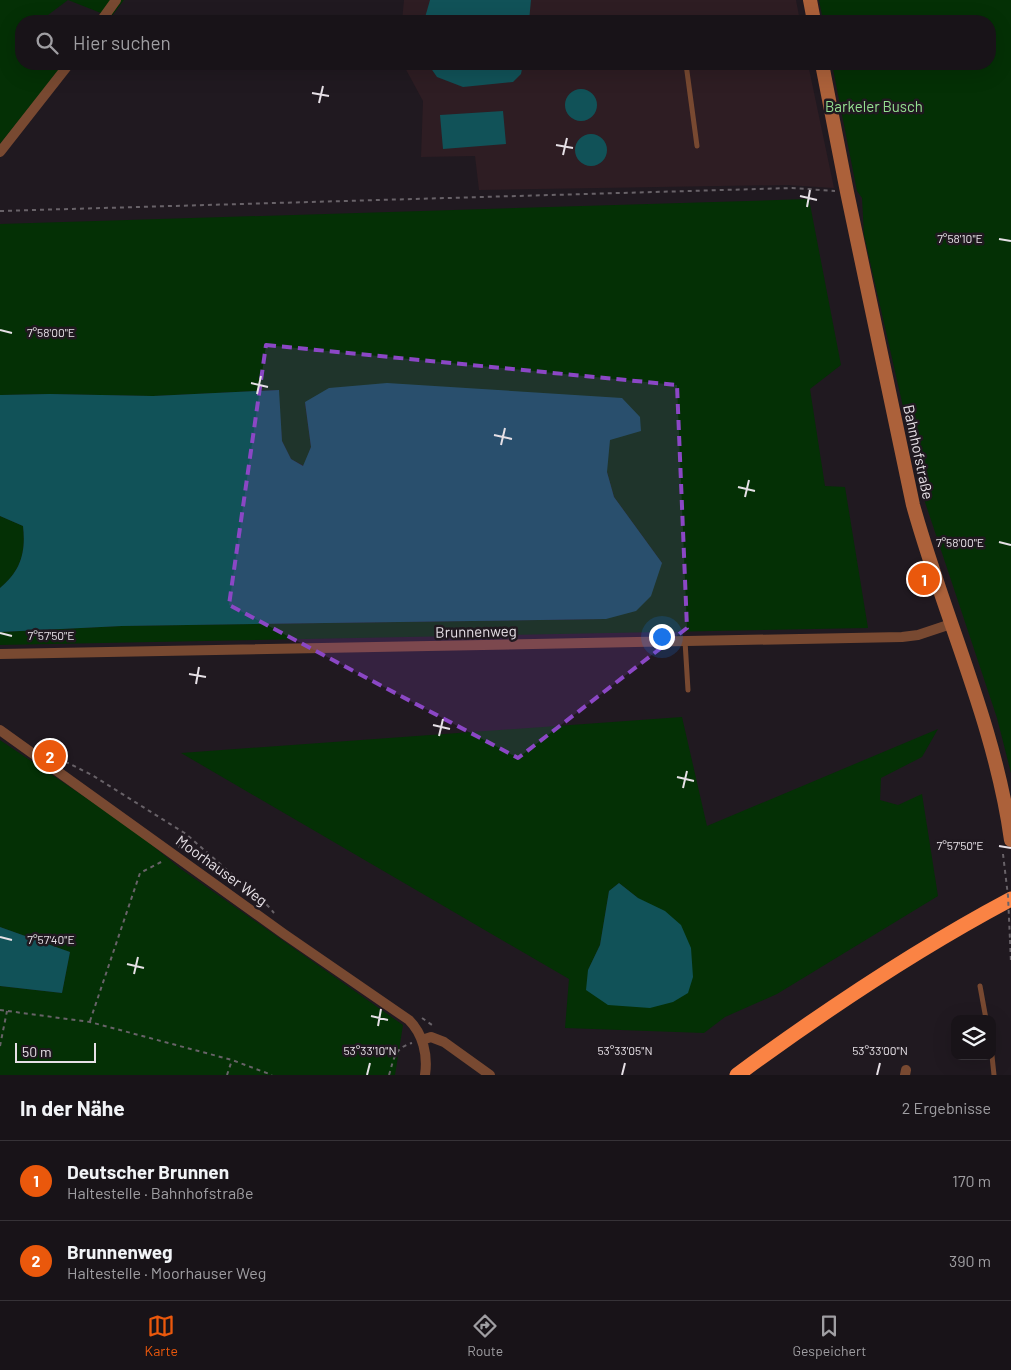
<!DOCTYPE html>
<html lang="de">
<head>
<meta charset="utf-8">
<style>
	:root { --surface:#181318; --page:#211c21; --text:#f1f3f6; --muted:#9f9ea2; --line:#363237; --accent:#ea580c }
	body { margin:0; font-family:Barlow,sans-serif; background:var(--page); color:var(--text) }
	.controls { position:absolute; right:15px; bottom:15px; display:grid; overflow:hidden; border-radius:10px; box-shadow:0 5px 20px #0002 }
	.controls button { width:45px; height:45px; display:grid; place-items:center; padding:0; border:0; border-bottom:1px solid var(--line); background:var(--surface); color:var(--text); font:25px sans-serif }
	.scale { position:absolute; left:15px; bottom:12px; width:81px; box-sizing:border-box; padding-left:5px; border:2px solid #e6e0e6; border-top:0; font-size:14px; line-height:18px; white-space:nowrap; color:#e6e0e6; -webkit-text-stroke:4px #201920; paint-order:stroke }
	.you { position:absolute; left:661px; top:636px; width:18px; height:18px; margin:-12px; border:4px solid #fff; border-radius:50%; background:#1a73e8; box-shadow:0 0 0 8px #1a73e833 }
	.badge { display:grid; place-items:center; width:32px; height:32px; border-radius:50%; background:var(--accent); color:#fff; font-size:16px; font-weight:700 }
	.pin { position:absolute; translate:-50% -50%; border:2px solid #fff; box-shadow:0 1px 5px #0006 }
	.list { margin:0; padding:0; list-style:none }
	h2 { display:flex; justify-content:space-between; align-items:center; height:65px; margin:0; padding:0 20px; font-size:21px }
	h2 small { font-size:16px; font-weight:400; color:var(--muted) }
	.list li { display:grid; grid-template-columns:32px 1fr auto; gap:15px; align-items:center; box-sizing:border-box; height:80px; padding:0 20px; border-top:1px solid var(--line) }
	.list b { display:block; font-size:19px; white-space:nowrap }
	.list p { margin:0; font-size:16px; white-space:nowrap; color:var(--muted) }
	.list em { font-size:16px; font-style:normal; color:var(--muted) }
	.icon { flex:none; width:28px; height:28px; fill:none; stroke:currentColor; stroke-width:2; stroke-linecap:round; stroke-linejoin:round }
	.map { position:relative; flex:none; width:1011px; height:1075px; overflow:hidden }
	.search { position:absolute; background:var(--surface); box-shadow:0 5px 20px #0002; left:15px; right:15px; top:15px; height:55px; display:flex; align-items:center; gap:12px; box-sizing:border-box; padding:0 18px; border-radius:20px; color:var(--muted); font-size:19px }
	.sheet { height:225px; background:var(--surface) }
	nav { display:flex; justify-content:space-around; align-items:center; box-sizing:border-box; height:70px; border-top:1px solid var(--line); background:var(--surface); font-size:14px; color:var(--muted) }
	nav a { display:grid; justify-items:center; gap:2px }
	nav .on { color:var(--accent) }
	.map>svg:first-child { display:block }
	.industrial { fill:#2e1d23 }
	.green { fill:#043005; fill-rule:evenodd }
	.water { fill:#115258 }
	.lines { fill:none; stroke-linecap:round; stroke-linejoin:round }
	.path { stroke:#686268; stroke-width:2; stroke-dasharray:4 4; stroke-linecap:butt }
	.lane { stroke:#784931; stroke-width:5 }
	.street { stroke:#784931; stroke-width:10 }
	.secondary { stroke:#ac613a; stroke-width:14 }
	.highway { stroke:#fa8344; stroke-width:15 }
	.path-bridge { stroke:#686268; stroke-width:2; stroke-dasharray:4 4; stroke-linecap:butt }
	.marked { fill:#8b47c5; fill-opacity:0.2; stroke:#8b47c5; stroke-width:4; stroke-dasharray:10 6; stroke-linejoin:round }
	.ticks { fill:none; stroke:#e6e0e6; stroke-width:2 }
	.labels { text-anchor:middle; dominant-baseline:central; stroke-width:5; stroke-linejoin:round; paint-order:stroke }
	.park-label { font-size:15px; fill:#95e191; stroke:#201920 }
	.street-label { font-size:15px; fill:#e6e0e6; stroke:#201920 }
	.ticks-label { font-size:12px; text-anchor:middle; fill:#e6e0e6; stroke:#201920; stroke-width:5; stroke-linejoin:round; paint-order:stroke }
</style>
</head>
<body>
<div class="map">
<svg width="1011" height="1075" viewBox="0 0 1011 1075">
	<rect width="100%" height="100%" fill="#201920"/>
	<!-- industrial -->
	<path class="industrial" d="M404,0h392l4,21h-398z
		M403,64h405l26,124 -47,-3 -308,5 -4,-34 -54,1 2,-56z"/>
	<!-- green -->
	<path class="green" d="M0,0h68l-28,21h-19v43h43l-64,80z
		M68,0h56l-13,17z
		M819,0h192v773l-14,-55 -73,-219 -60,-264 -2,-37 -5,-7 -25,-127h158v-43h-167z
		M809,199l32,166 -31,24 15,97 20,1 23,141 -868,17v-13l122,-6 484,-7 56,-56 -48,-66 -7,-25 -302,-69 6,44 -7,19 -13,-7 -9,-18 -4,-51 -125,6 -103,-2 -50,1v-171z
		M0,516l23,10c3,26 -2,45 -23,62z
		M682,717l25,109 231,-97 -16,28 -41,21 -1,22 18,5 24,-11 16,102 -161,98 -52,23 -21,16 -139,-5 4,-49 -388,-226zM619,883l19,15 -50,72 12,-25 9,-54z
		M0,740l131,88 50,41 222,156 -8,50h-395v-89l62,7 8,-41 -70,-25z"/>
	<!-- water -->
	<path class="water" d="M430,0h101l-2,21h-105z
		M428,64h95l-2,10 -8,8 -50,5 -26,-10z
		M565 105a16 16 0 1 1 32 0a16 16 0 1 1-32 0Z
		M503,111l3,33 -63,5 -3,-34z
		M575 150a16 16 0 1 1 32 0a16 16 0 1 1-32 0Z
		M387,383l235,15 18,19 1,14 -31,9 -3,32 7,25 48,66 -11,33 -15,15 -30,8 -484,7 -122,6v-44c21,-17 26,-36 23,-62l-23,-10v-121l50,-1 103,2 126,-6 3,51 9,18 12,7 8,-19 -6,-45 24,-14z
		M619,883l19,15 27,13 16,14 10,23 2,29 -5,16 -15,9 -23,6 -42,-3 -22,-15 2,-20 12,-25 9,-54z
		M0,927l70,25 -8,41 -62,-7z"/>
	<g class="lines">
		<!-- path -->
		<path class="path" d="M612,16l2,5
			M0,211l792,-23 43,3
			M58,758l34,17 94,59 82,72 6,7
			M179,848l7,-14
			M1010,940l1,23
			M0,1010l90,12 142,38 40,15
			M422,1018l13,9
			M90,1021l50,-148 23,-12
			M0,1046l7,-35
			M227,1075l5,-15
			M389,1075c5,-16 5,-27 23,-32"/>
		<!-- lane -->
		<path class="lane" d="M686,64l11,82
			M685,641l3,49
			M980,986l6,33
			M992,1056l2,19"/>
		<!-- street -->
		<path class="street" d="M101,21l15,-21
			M0,152l69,-88
			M0,654l902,-17 16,-2 33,-11
			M0,730l284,204 125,86c14,14 19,35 16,55
			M422,1040l9,-3 13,5 46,33
			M905,1075l1,-5"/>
		<!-- secondary -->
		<path class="secondary" d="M810,0l4,21
			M822,64l25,128 66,313c31,112 82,219 98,335"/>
		<!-- highway -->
		<path class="highway" d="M737,1075c87,-64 178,-125 274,-176"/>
		<!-- path-bridge -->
		<path class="path-bridge" d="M1003,854l5,42 2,44"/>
	</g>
	<!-- marked area -->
	<path class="marked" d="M266,345l411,40 10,243 -169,130 -289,-153z"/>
	<!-- ticks -->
	<path class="ticks" d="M312,93l17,3M319,103l4,-17M556,145l17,3M563,155l4,-17M800,196l17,4M807,207l3,-17M999,239l12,2M0,330l12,3M251,383l17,4M257,394l4,-18M494,435l18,4M501,445l4,-17M738,487l17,4M745,497l4,-17M999,542l12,3M0,633l12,3M189,674l17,3M196,684l3,-17M433,725l17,4M439,736l4,-17M677,777l17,4M683,788l4,-17M999,846l12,2M0,937l12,3M127,964l17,4M134,974l4,-17M371,1016l17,4M378,1026l3,-17M367,1075l3,-12M622,1075l3,-12M877,1075l3,-12"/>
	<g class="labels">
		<!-- park labels -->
		<g class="park-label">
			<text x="874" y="106">Barkeler Busch</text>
		</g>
		<!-- street labels -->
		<g class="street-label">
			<text transform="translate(919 452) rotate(78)">Bahnhofstraße</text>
			<text transform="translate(476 631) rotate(-1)">Brunnenweg</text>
			<text transform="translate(222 870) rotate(36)">Moorhauser Weg</text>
		</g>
	</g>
	<g class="ticks-label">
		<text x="960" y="243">7°58'10"E</text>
		<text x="51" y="337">7°58'00"E</text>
		<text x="960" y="547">7°58'00"E</text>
		<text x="51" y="640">7°57'50"E</text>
		<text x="960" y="850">7°57'50"E</text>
		<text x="51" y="944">7°57'40"E</text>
		<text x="370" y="1055">53°33'10"N</text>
		<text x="625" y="1055">53°33'05"N</text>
		<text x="880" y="1055">53°33'00"N</text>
	</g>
</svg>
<div class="controls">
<button><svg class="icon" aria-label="layers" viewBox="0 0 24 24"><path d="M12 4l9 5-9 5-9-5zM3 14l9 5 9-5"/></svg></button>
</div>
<div class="scale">50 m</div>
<div class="you"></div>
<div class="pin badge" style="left:924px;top:579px">1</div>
<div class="pin badge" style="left:50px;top:756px">2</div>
<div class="search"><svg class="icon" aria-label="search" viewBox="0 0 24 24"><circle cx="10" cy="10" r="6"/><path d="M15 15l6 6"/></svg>Hier suchen</div>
</div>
<section class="sheet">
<h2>In der Nähe<small>2 Ergebnisse</small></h2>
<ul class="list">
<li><span class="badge">1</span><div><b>Deutscher Brunnen</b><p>Haltestelle · Bahnhofstraße</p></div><em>170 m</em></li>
<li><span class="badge">2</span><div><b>Brunnenweg</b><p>Haltestelle · Moorhauser Weg</p></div><em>390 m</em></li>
</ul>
</section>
<nav>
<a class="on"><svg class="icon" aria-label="map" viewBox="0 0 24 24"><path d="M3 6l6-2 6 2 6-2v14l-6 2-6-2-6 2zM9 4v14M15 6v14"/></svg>Karte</a>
<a><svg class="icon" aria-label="directions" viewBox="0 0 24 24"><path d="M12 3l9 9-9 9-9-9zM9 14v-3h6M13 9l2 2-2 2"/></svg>Route</a>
<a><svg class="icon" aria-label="saved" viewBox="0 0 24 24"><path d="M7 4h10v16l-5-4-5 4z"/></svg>Gespeichert</a>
</nav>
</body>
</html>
